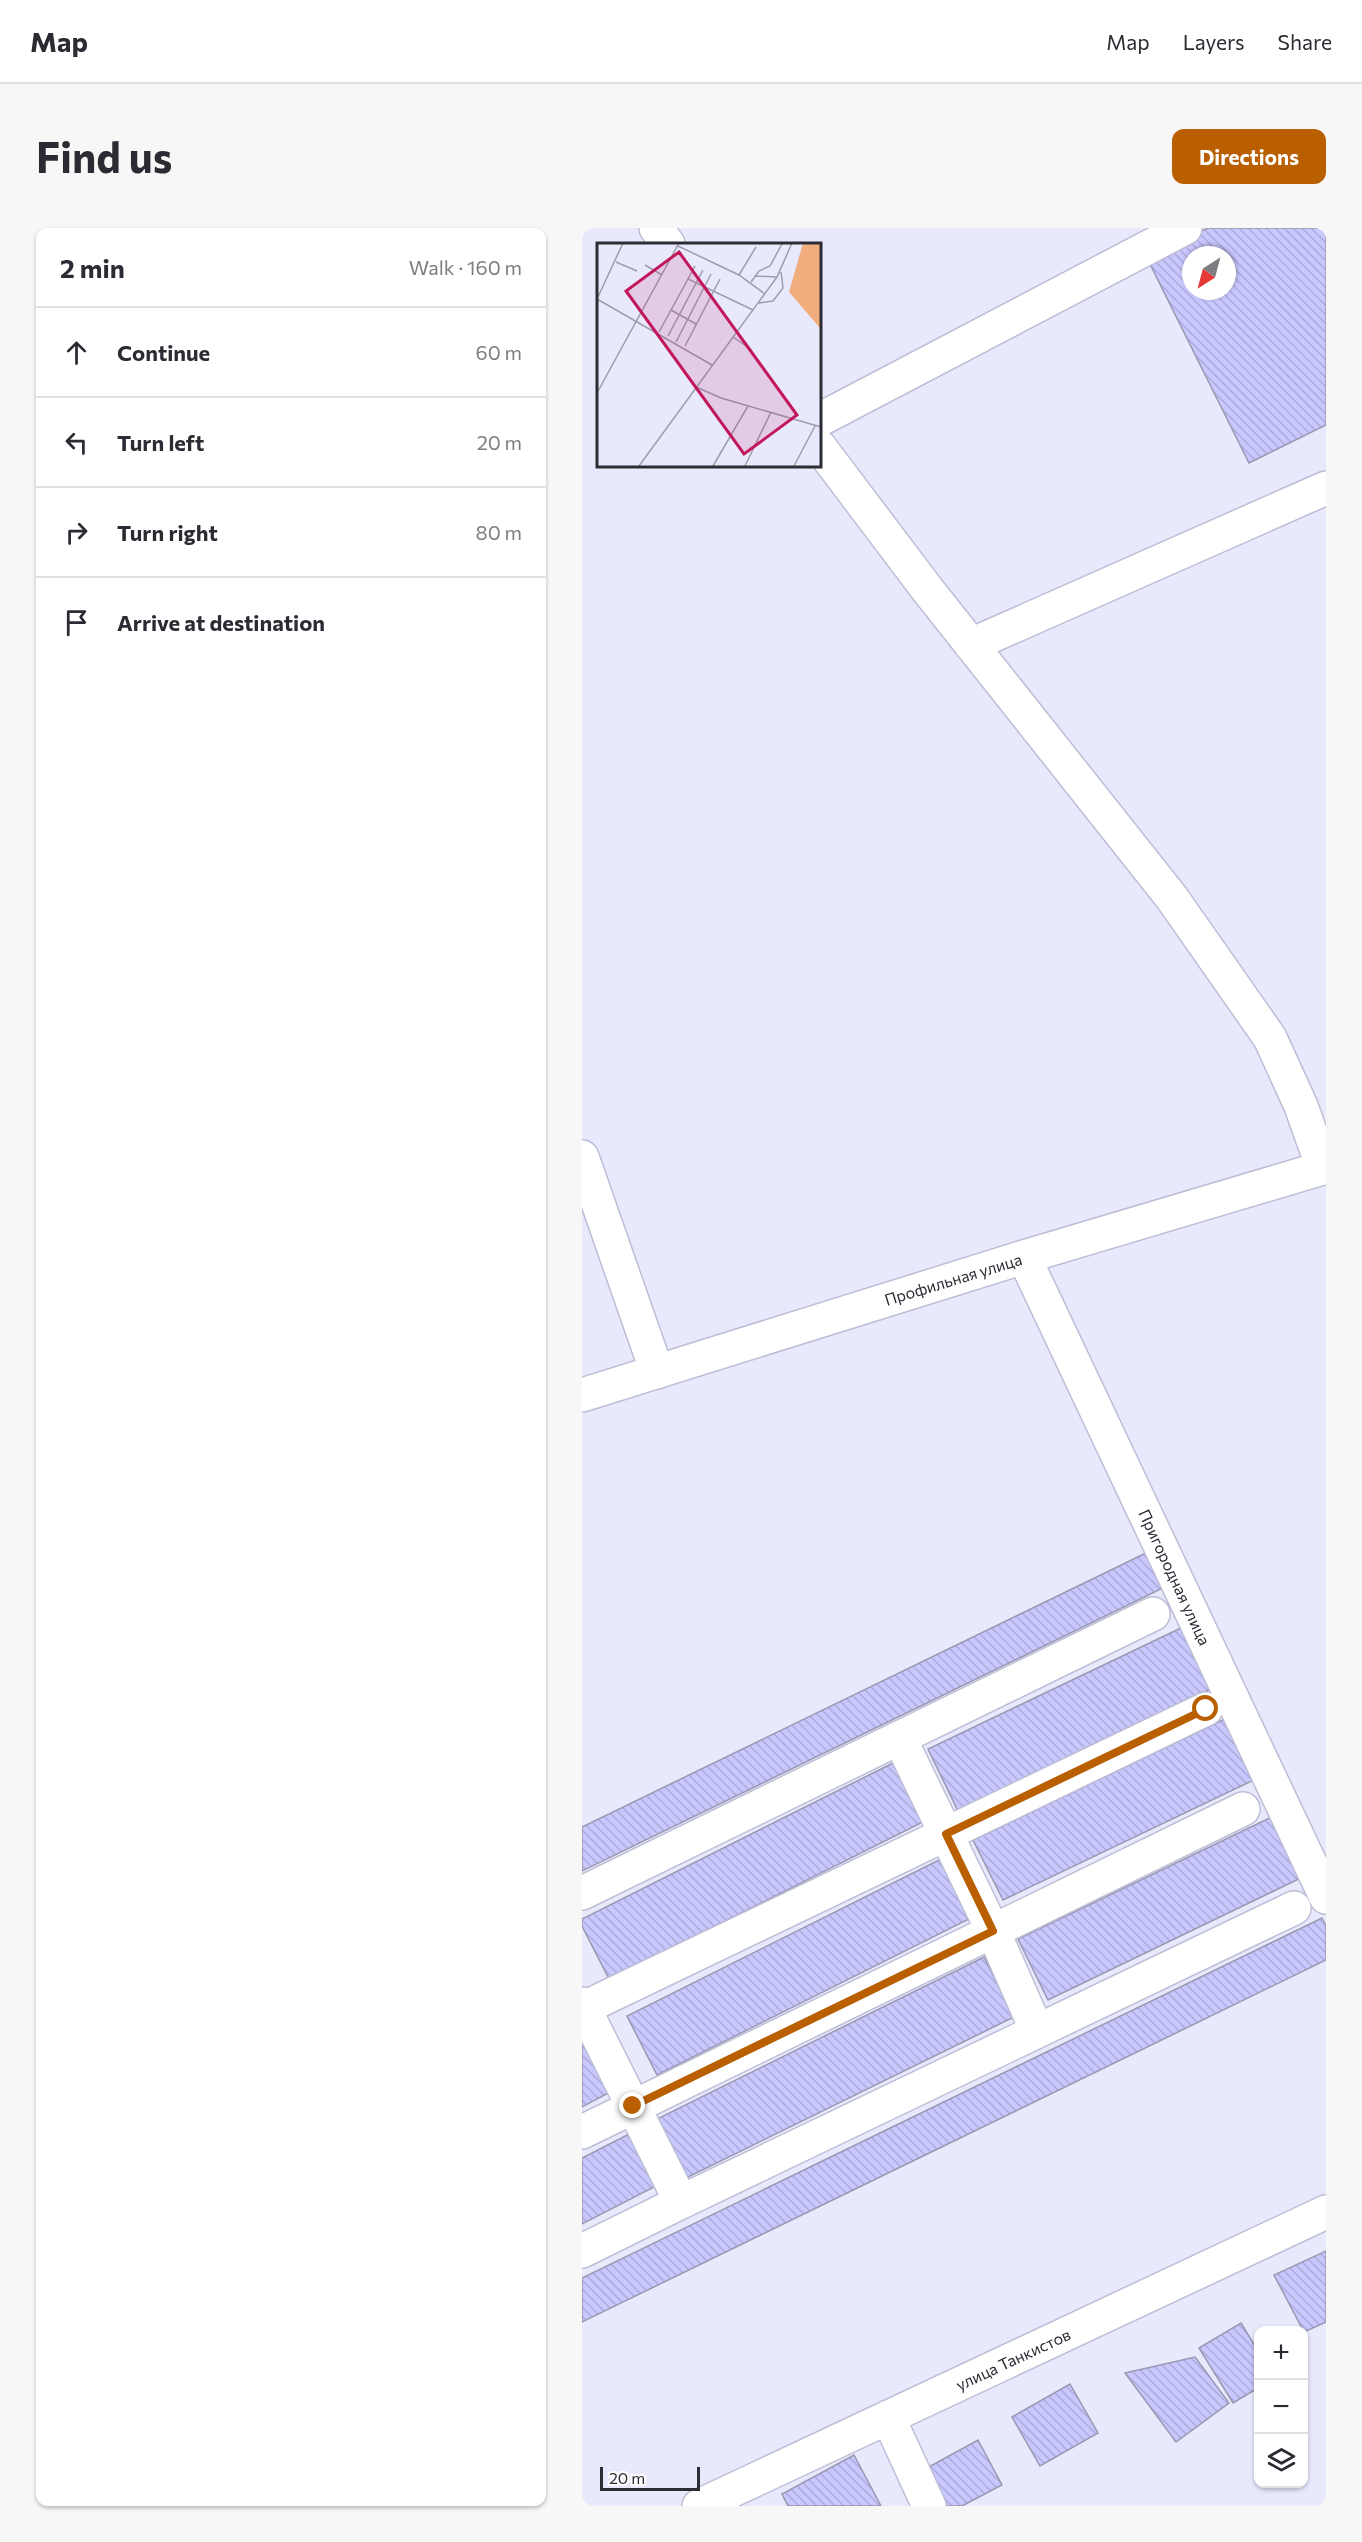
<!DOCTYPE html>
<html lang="en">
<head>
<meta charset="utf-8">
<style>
	:root { --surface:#fff; --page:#f7f7f7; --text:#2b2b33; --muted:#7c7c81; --line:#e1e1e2; --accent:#b95f00 }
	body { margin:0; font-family:Commissioner,sans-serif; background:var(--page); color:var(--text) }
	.controls { position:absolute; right:18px; bottom:18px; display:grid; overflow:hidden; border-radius:12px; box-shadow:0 2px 4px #0004 }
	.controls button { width:54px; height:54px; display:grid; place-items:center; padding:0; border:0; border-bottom:2px solid var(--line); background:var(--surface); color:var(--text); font:30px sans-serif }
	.compass { position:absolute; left:600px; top:18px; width:54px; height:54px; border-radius:50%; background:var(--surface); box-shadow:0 2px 4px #0004; rotate:216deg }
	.scale { position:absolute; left:18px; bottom:15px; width:100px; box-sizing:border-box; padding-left:6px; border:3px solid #2c2c35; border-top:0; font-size:16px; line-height:21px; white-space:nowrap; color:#2c2c35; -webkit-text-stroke:4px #fff; paint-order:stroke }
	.stop { position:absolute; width:18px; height:18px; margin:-14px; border:4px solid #b95f00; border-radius:50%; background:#fff }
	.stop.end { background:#b95f00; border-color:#fff; box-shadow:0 2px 6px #0008 }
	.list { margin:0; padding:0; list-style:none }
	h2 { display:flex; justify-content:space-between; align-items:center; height:78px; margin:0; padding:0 24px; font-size:26px }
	h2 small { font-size:20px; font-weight:400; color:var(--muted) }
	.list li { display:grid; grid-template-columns:39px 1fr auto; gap:18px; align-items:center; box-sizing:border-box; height:90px; padding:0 24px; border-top:2px solid var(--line) }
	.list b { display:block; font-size:22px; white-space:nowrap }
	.list em { font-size:20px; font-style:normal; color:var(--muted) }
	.icon { flex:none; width:33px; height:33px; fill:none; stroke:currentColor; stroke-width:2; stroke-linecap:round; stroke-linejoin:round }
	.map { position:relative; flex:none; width:744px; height:2278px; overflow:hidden; border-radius:12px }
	header { display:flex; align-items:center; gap:36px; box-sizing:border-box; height:84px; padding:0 30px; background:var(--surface); border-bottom:2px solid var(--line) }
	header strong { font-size:28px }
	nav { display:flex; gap:33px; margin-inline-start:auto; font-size:21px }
	.intro { display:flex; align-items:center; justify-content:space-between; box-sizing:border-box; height:144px; padding:0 36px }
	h1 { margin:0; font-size:42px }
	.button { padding:15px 27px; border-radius:12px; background:var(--accent); color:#fff; font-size:21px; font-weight:700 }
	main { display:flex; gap:36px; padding:0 36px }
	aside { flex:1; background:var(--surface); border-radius:12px; box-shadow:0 2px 4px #0004 }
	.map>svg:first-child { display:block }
	.building { fill:url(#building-back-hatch); stroke:#9898b0; stroke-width:1.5; fill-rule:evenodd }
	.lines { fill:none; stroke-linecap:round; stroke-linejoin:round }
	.minor-casing { stroke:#bdbdd6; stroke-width:36 }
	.major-casing { stroke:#bdbdd6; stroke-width:36 }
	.minor { stroke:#fff; stroke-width:33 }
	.major { stroke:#fff; stroke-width:33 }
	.route { stroke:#b95f00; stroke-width:8 }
	.labels { text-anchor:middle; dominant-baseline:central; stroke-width:4.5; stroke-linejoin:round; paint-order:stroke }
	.street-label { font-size:16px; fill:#2c2c35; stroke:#fff }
	.inset-road { fill:none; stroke:#9d9dae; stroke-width:1.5 }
	.view { fill:#c2185b; fill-opacity:0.15; stroke:#c2185b; stroke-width:3 }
	.inset-edge { fill:none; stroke:#2c2c35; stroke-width:3 }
</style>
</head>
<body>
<header>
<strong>Map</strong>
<nav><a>Map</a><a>Layers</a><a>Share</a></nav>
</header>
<div class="intro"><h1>Find us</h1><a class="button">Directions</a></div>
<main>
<aside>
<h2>2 min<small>Walk · 160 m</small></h2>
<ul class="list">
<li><svg class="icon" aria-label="ahead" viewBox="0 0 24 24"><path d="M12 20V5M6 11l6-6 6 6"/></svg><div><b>Continue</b></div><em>60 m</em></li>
<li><svg class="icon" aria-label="left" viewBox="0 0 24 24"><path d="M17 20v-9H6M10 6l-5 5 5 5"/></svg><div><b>Turn left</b></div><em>20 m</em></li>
<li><svg class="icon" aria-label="right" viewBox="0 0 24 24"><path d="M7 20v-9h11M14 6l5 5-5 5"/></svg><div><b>Turn right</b></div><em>80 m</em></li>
<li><svg class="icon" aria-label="arrive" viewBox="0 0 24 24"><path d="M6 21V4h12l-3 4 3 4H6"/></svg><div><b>Arrive at destination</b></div></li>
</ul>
</aside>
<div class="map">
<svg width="744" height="2278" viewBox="0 0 744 2278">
	<defs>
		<pattern id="building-back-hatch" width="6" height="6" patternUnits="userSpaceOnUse" patternTransform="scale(1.5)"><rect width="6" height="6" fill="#c8c7fe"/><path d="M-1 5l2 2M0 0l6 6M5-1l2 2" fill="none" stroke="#acabda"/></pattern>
	</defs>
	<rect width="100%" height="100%" fill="#e9e9fe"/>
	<!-- building -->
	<path class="building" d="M626,0h118v197l-77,38 -102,-205zM609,27h36v36h-36z
		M570,1322l17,35 -587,286v-44z
		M603,1398l30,61 -257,124 -30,-62z
		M649,1488l29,61 -257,123 -30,-60z
		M311,1535l30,59 -314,157 -27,-53v-7z
		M694,1587l29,61 -257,124 -30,-61z
		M359,1631l30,59 -314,157 -30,-59z
		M740,1690l4,8v34l-744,362v-44z
		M402,1729l30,60 -334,164 -29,-59z
		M0,1805l32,57 -32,17z
		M49,1905l27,52 -76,39v-66z
		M744,2023v71l-22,10 -30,-57z
		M659,2095l17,28v37l-25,15 -34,-55z
		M613,2129l34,46 -53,39 -51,-69z
		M488,2156l28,49 -58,33 -28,-49z
		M396,2212l24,45 -40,21h-17l-20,-37z
		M272,2227l27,51h-93l-6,-12z"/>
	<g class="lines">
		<!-- minor casing -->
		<g class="minor-casing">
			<path id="minor" d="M74,0l12,16
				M237,192l366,-192
				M237,218l108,143 245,309 98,140 31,68 22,62
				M389,417l355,-157
				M0,929l75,215
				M442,1029l302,640
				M318,1511l93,192 44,100
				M0,1665l571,-279
				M0,1776l99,198 -99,49
				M0,1781l624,-300
				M0,1904l661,-323
				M99,1974l613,-294
				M306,2189l41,89
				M117,2278l627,-294"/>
		</g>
		<!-- major casing -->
		<g class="major-casing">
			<path id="major" d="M0,1167l442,-138 302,-90"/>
		</g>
		<!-- minor -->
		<use href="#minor" class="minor"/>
		<!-- major -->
		<use href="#major" class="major"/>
	</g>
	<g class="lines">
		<!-- route -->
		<path class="route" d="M51,1878l360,-175 -47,-97 260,-125"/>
	</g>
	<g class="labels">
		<!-- street labels -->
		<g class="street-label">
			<text transform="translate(371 1051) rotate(-17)">Профильная улица</text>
			<text transform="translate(593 1349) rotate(65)">Пригородная улица</text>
			<text transform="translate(431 2131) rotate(-25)">улица Танкистов</text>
		</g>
	</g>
	<!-- overview -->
	<g transform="translate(15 15)">
		<rect width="224" height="224" fill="#e9e9fe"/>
		<path d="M206,0h17v85l-31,-36z" fill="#f2ad7e"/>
		<path class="inset-road" d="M81,3l61,29 26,19M19,19l21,9M48,22l17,10M98,23l-7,13 65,31M142,32l17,-28M158,33l21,1M154,39l8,-11 11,-5 12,-22M0,56l115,66M0,56l26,-56M162,60l14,-2 10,-13 -2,-16M74,67l25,14M62,89l29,-53M71,93l35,-66M136,94l19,13M79,99l35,-68M88,103l35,-67M99,144l25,11 100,29M0,150l82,-150M42,223l138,-189 15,-34M116,223l35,-60M148,223l26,-54M197,223l21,-40"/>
		<path class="view" d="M82,9l118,163 -53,39 -118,-163z"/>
		<rect width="224" height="224" class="inset-edge"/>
	</g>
</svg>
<div class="controls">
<button>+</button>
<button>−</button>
<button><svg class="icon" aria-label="layers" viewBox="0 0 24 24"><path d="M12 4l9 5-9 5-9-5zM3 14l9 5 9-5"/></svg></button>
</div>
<svg class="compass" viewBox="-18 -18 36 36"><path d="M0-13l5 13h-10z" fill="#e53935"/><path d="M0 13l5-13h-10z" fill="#7c7c81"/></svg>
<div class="scale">20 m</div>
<div class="stop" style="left:624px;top:1481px"></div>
<div class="stop end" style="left:51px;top:1878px"></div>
</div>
</main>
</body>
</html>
